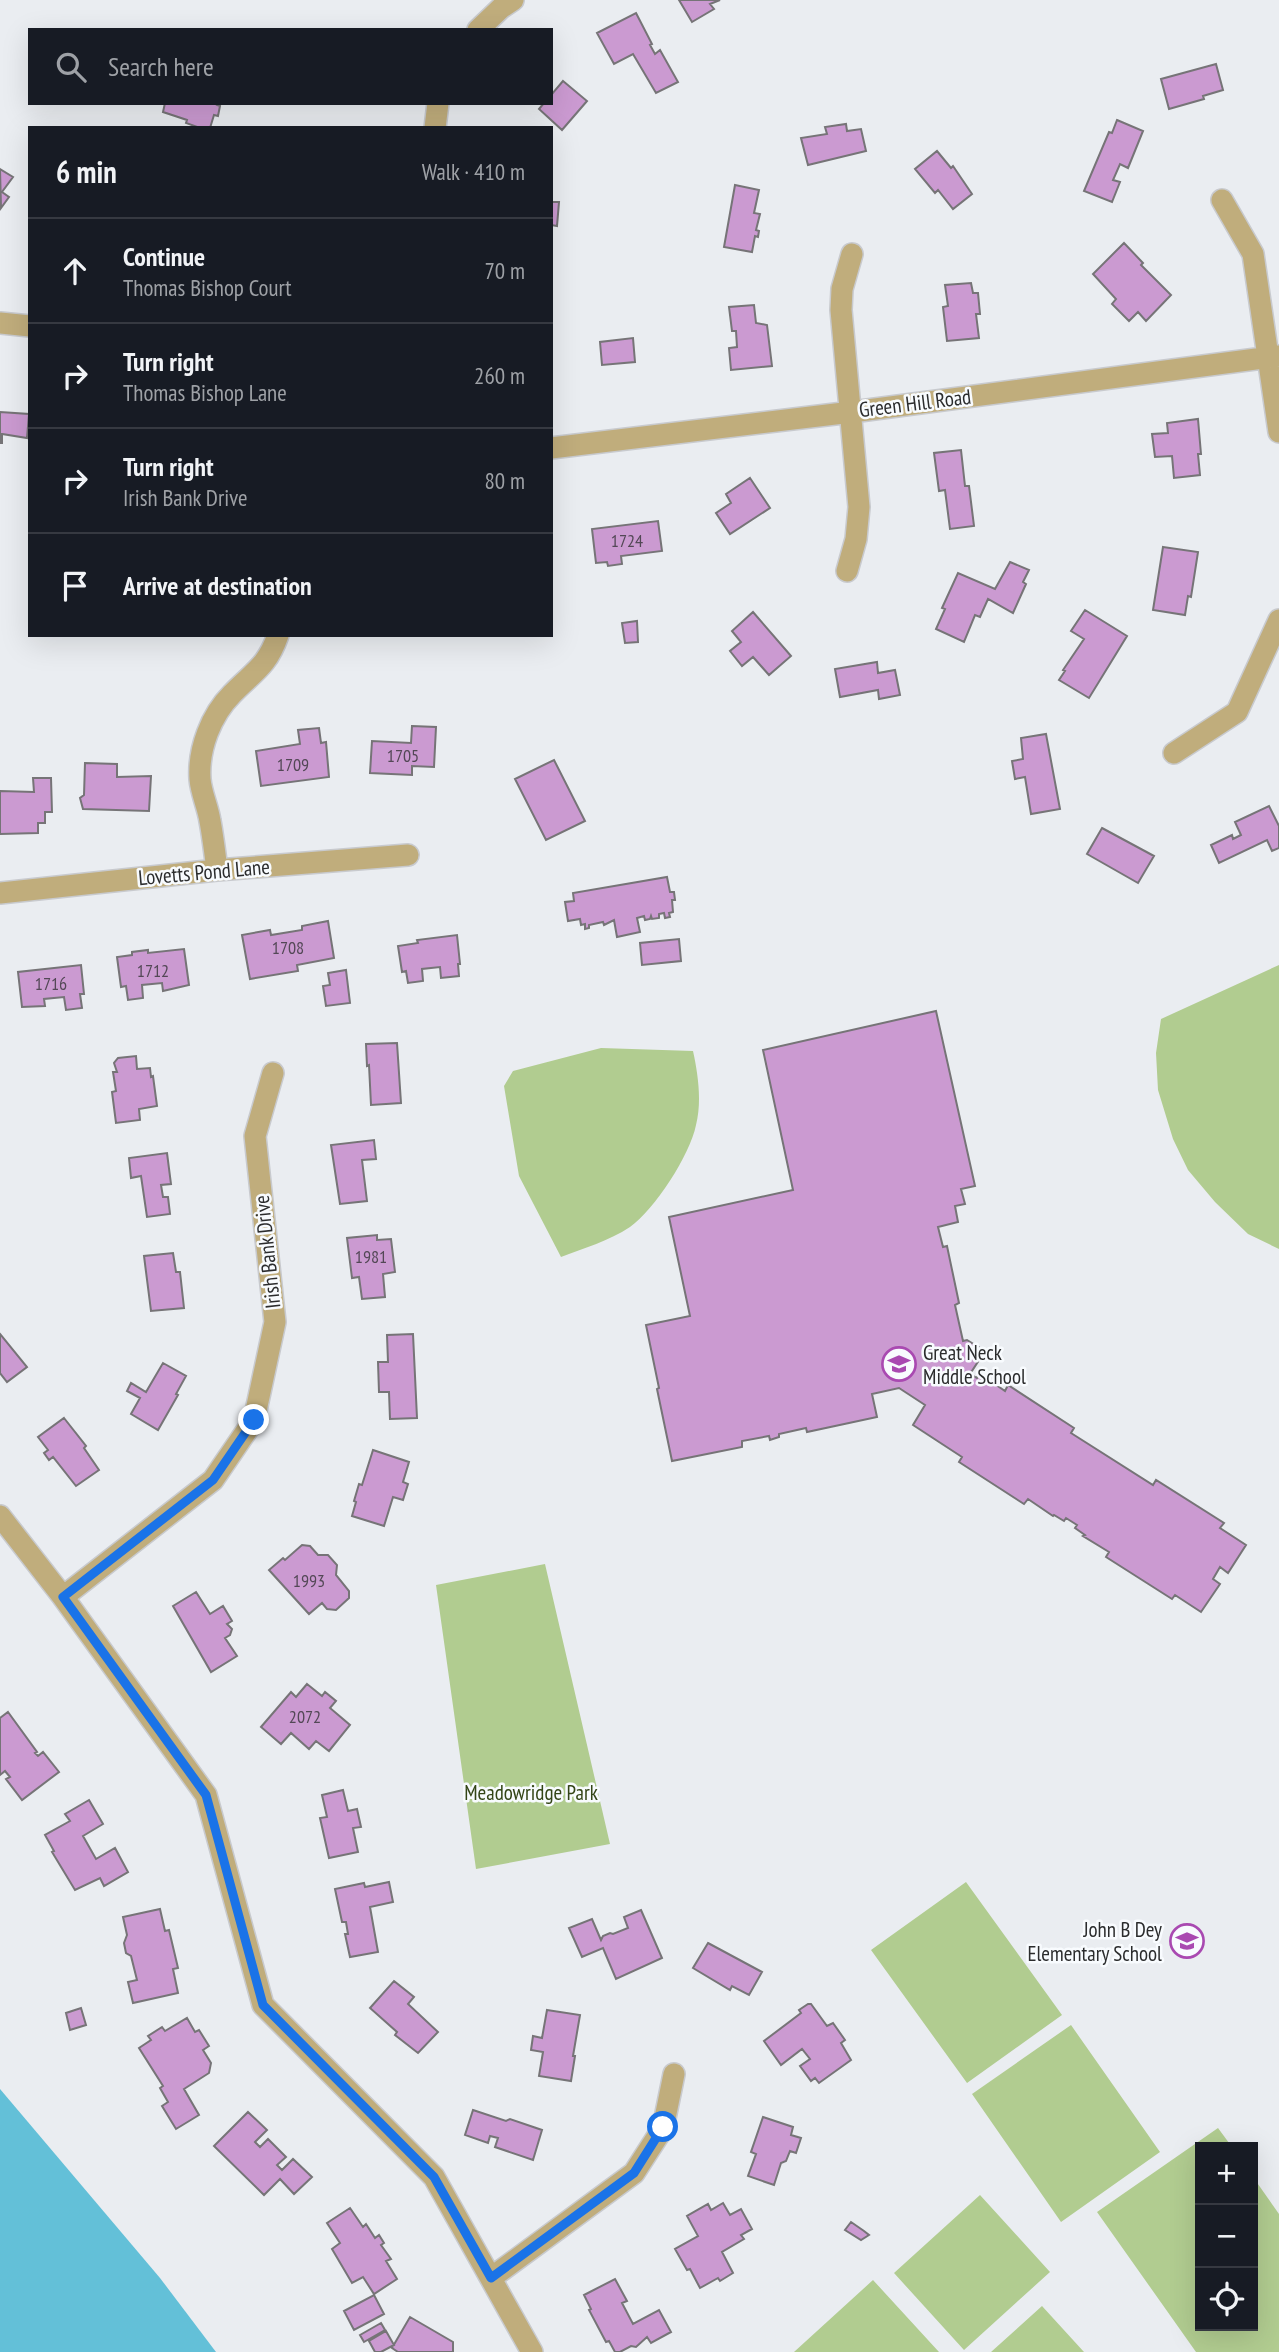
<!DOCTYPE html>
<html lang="en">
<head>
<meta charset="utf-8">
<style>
	:root { --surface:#171b24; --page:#20242c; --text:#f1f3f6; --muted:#9ea1a6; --line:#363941 }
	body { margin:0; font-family:"PT Sans Narrow",sans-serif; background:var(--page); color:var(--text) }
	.controls { position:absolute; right:21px; bottom:21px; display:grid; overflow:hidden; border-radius:0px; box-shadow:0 7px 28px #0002 }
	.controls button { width:63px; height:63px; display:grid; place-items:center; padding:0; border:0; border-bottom:2px solid var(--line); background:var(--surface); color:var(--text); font:35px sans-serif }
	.stop { position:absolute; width:21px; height:21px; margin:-16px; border:5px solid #1a73e8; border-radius:50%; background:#fff }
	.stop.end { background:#1a73e8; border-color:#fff; box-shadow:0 2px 7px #0008 }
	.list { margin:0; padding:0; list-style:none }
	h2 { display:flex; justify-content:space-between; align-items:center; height:91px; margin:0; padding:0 28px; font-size:30px }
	h2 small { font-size:23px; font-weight:400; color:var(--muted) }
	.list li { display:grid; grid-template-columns:46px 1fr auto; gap:21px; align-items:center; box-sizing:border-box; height:105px; padding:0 28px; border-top:2px solid var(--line) }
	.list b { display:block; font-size:26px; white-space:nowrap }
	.list p { margin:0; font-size:23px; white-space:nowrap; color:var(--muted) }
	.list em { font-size:23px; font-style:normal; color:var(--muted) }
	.icon { flex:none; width:38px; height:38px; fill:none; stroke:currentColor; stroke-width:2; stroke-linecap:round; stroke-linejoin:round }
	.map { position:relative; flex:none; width:1279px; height:2352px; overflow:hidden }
	.search { position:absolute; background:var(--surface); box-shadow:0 7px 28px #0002; left:28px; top:28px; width:525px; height:77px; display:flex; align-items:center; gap:18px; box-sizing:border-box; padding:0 24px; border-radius:0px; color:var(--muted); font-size:26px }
	.panel { position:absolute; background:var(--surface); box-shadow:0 7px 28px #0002; left:28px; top:126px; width:525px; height:511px; border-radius:0px }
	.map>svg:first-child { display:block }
	.green { fill:#b1cc90 }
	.water { fill:#63c0d8 }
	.building { fill:#cb9ad1; stroke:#767477; stroke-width:2 }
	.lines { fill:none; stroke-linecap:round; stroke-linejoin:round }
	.street-casing { stroke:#c8cace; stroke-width:24 }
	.street { stroke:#c0ad7c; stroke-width:21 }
	.route { stroke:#1a73e8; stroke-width:9 }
	.labels { text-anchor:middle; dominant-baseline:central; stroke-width:5; stroke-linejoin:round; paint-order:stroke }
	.number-label { font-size:18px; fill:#534856 }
	.street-label { font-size:21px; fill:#2b2c2d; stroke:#f8fbfe }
	.poi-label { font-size:21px; fill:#2b2c2d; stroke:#f8fbfe; text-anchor:start }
	.park-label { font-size:21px; fill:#334516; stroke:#f8fbfe }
</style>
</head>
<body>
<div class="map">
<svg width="1279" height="2352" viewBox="0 0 1279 2352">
	<rect width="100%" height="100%" fill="#eaedf1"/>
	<!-- green -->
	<path class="green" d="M1279,965v284l-31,-15 -33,-32 -27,-32 -15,-31 -15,-49 -2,-37 5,-34z
		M601,1048l92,3c5,23 9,50 3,74 -6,30 -41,84 -66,102 -21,14 -46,21 -69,30l-42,-81 -15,-90 9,-15z
		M545,1564l65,280 -134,25 -40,-284z
		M966,1882l96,133 -95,68 -96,-133z
		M1071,2025l89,127 -99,70 -89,-128z
		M1218,2128l14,19h-32v179h53v-149l26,37v138h-83l-99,-140z
		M980,2195l70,77 -86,78 -70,-77z
		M873,2280l66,72h-145z
		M1042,2306l42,46h-93z"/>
	<!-- water -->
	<path class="water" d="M0,2089l160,189 56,74h-216z"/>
	<!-- building -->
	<path class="building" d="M679,0h41l-10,4 4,5 -22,13z
		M636,13l16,31 -2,1 5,9 5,-4 18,32 -22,11 -23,-39 -19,10 -17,-31z
		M1216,64l7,26 -20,6 1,3 -35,10 -8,-30z
		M563,81l24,20 -25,29 -23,-21 5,-6h7v-8z
		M165,103h53l-1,2 3,1 -2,10 -4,-1 -4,13h-10l-14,-5 1,-3 -24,-8z
		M1117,120l26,11 -15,37 -8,-4 -7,16 7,2 -8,20 -28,-11 25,-59 3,1z
		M846,124l1,7 14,-2 5,22 -58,14 -7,-27 26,-4 -2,-7z
		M937,151l14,17 2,-2 19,28 -19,15 -15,-19 -3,3 -20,-24z
		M0,169l13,8 -11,15 7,5 -8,11z
		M735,185l24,5 -5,23 6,1 -4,16 3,1 -1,6 -3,-1 -3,16 -28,-5z
		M551,202h8l-2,24 -6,-1z
		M1124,243l19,20 -2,2 30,30 -25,26 -8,-9 -9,9 -17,-17 4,-5 -23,-25z
		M971,283l2,10h5l2,21h-4l3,24 -32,3 -4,-34 5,-1 -3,-21z
		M754,305l2,18 11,2 5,41 -41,4 -2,-22 8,-1 -1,-16h-4l-3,-24z
		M633,338l2,24 -33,3 -2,-23z
		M0,412l29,2 -2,24 -25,-4v9h-2z
		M1198,419l3,35h-3l2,21 -26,3 -2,-22 -17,1 -3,-23 16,-1 -1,-10z
		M961,450l4,36h4l5,40 -24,3 -5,-39 -6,1 -5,-38z
		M750,478l20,30 -40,26 -14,-21 15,-10 -5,-9z
		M658,521l4,30 -41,5 1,8 -14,2 -1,-4 -11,1 -4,-34z
		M1163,547l35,5 -7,45 -3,-1 -3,19 -32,-5z
		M1010,562l19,8 -6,12 3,2 -13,29 -25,-14 -8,18 -5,-2 -11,27 -28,-13 9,-20 -3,-1 16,-35 37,16z
		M1085,610l42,26 -38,62 -30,-18 6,-9 -2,-1 21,-31 -13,-8z
		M753,612l38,44 -22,19 -16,-18 -11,9 -12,-15 11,-9 -9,-11z
		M637,621l1,21 -13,1 -3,-20z
		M877,662l1,11 17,-3 5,25 -21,4 -1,-9 -38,7 -5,-28z
		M412,726l24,1 -2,40 -22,-1v9l-42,-2 2,-32 39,2z
		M319,728l2,15 5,-1 3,35 -68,9 -5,-35 44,-7 -2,-14z
		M1046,734l14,75 -29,5 -6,-37 -10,2 -3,-18 11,-2 -2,-21z
		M554,760l31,61 -39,19 -31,-61z
		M85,763l32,1v13l34,-1 -2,35 -66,-2 -3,-11 4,-3z
		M33,778h18l1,34h-7v11h-7v10l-38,1v-43l34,1z
		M1269,806l10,20v22l-7,3 -5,-11 -48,23 -8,-18 21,-10 1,4 8,-4 -6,-13z
		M1102,828l52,28 -16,27 -51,-29z
		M667,877l3,15h4l1,8h-3l1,12 -4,1 1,4 -5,1 -1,-5 -5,1v4l-7,1 -1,-3 -1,3 -5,1 -1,-4 -7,2 3,14 -23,5 -3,-17 -10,5 -1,-3 -14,3v3l-4,1v-5l-4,1 -1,-6 -12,2 -3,-19 9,-1 -1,-8z
		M328,921l6,37 -37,7 1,6 -48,8 -8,-44 28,-5 1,5 31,-5v-4z
		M457,935l3,29h-2l1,12 -18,2 -1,-11 -18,2 1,12 -15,2 -2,-12 -4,1 -4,-26 20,-3 -1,-3z
		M679,939l2,22 -39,4 -2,-22z
		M184,949l5,36 -26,6 -1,-8 -20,2 1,13 -15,2 -2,-14 -5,1 -4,-30 15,-2v-3l16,-2v3z
		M81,965l3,29h-4l2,14 -16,2 -2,-13 -20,2 1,7 -23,1 -4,-35z
		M346,970l4,33 -24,3 -3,-20 7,-1 -2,-12z
		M936,1011l39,175 -14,3 4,15 -10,2 3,16 -20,5 5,20 4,-1 12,57 -4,2 8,36 4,-1 18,11 -15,23 7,4 2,-5 26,18 3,-6 66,43 -3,5 82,52 3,-5 68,43 -4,5 26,17 -18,28 -8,-6 -7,12 7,5 -19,28 -26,-17 -3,4 -66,-42 3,-5 -26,-16 2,-1 -10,-7 2,-3 -11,-7 -2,3 -10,-6 -1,1 -25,-17 -4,5 -65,-42 3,-5 -49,-32 12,-20 -26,-17 -27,6 5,23 -70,15 -1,-4 -27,6v3l-9,3 -1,-4 -27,5v6l-70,14 -15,-72 2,-1 -13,-63 44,-9 -21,-99 124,-27 -30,-140z
		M397,1043l4,60 -30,2 -2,-40 -2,1 -1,-22z
		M136,1056l1,13 13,-1 1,9 2,-1 4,30 -18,3 1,11 -24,3 -4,-31 4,-1 -3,-19h4l-3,-9 4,-5z
		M374,1140l2,19 -14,1 5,41 -27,3 -9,-59z
		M167,1153l4,31 -10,1 2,12h5l2,17 -23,3 -6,-41 -10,2 -2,-20z
		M377,1235v5l14,-1 4,33 -12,2 2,23 -23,2 -3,-22 -7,1 -5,-40z
		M173,1253l3,19h4l4,36 -33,3 -7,-55z
		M0,1334l27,33 -20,15 -7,-9z
		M413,1334l4,84 -27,1 -1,-27h-10l-1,-30h10l-1,-27z
		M163,1363l23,13 -10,18 2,1 -20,35 -27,-16 9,-16 -13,-7 4,-8 15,9z
		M64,1418l22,28 -2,2 15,22 -23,16 -23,-29 -4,3 -5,-7 4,-3 -10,-13z
		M373,1450l36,12 -6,20 5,2 -5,16 -10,-3 -9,29 -32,-10 4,-14 -2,-1 5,-17 3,1z
		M302,1545l8,1 8,9h10l9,10 -1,10 13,16v7l-13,12 -9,-1 -5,-6 -13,11 -40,-44 14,-12 2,2z
		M196,1592l14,22 13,-8 9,15 -5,3 5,5 -2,6 -5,3 12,18 -26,16 -38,-66z
		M307,1684l15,12 3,-4 11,9 -6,7 20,17 -21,26 -13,-10 -7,8 -18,-16 -10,11 -20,-17 30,-35 5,5z
		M8,1712l29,40 -2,1 3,3 5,-4 16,20 -37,28 -16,-21 4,-2 -5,-6 -5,4v-57z
		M343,1790l5,21 9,-2 4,18 -8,1 5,24 -29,6 -9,-40 7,-1 -5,-22z
		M89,1800l14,24 -20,12 13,23 19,-11 13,24 -24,14 -4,-8 -25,12 -23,-38 2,-1 -9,-16 25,-14 -5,-7z
		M389,1882l4,20 -23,5 8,45 -28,5 -5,-23h3l-2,-12h-4l-7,-33 29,-6 1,4z
		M160,1909l5,22 4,-1 9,38 -5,1 5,24 -45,10 -5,-21 9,-2 -6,-24 -5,-3 -2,-10 3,-8 -4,-18z
		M641,1910l21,48 -46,21 -13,-31 -21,9 -13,-29 23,-9 9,21 2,-4 7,-3 3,1 15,-6 -4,-11z
		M708,1943l54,29 -13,23 -17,-9 -2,4 -37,-22z
		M394,1981l20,16 -6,7 30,28 -20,21 -23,-18 2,-3 -27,-24z
		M808,2004h3l16,22 6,-3 12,17 -4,3 10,17 -32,23 -4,-5 -4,3 -11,-15 10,-7 -8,-10 -21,16 -17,-24 37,-28 -2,-3z
		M81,2008l5,17 -16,5 -4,-17z
		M547,2010l33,5 -7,41h2l-4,25 -32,-5 4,-24 -12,-2 2,-14 9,2z
		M187,2018l8,14 4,-2 10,16 -6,4 8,13 -2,10 -25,16 15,26 -23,14 -14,-23 6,-4 -8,-14 3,-2 -24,-38 12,-8 -3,-4 14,-9 3,4z
		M473,2110l33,11 4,-2 32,11 -9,30 -38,-13 3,-9 -8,-2 -2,7 -23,-8z
		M248,2112l19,18 -12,12 5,5 8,-8 18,18 -9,8 5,5 11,-11 19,18 -18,17 -14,-15 -16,16 -50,-49z
		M763,2117l30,10 -2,8 10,3 -5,15 -6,-2 -4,10 -5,2 -7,22 -26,-9 8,-22 -5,-2z
		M723,2203l7,12 11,-6 11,20 -11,6 3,4 -22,13 11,21 -13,8 -2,-3 -18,10 -10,-19 -3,1 -12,-21 23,-13 -11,-20 21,-12 3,6z
		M350,2208l13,19 3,-3 9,14 4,-3 5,8 -3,2 10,14 -5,2 11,18 -23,15 -11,-17 -11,6 -20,-34 8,-6 -13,-20z
		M851,2222l13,9 5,4 -8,5 -16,-10z
		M615,2279l12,22 -5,2 11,21 26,-14 12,22 -20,11 -4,-6 -11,10 -5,-1 -11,6h-5l-6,-11 -3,1 -17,-32 2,-1 -7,-14z
		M374,2295l10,19 -30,16 -10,-19z
		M410,2317l43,25v10h-55l-6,-4z
		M381,2323l4,7 -21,12 -4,-7z
		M386,2331l8,14 -13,7h-6l-6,-11z"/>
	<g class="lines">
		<!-- street casing -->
		<g class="street-casing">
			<path id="street" d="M478,30l23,-22 12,-8
				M435,128l3,-25
				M1222,200l31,54 26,178
				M0,323l30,3
				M551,448l301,-36 427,-56
				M847,571l9,-32 3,-32 -18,-197 1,-21 10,-35
				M1174,753l63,-41 42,-92
				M217,870c-2,-16 -4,-33 -7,-49 -2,-14 -9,-28 -10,-42 -2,-30 11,-64 32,-85 21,-22 35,-27 46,-59
				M0,893l217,-23 191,-15
				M0,1516l63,81 143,198 57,210 171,172 98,175
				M63,1597l150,-117 41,-60 21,-98 -20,-186 18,-63
				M491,2278l143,-105 29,-45 11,-54"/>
		</g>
		<!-- street -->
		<use href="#street" class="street"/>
	</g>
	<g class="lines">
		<!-- route -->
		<path class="route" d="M254,1420l-41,60 -150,117 143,198 57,210 171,172 57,101 143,-105 29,-46"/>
	</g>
	<!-- icons -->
	<defs>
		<g id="school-ring" transform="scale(1.75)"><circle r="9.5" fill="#f8fbfe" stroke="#a949b1" stroke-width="1.5"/><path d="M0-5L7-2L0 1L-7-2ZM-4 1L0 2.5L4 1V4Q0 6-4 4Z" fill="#a949b1"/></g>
	</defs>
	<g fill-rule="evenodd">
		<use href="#school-ring" x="899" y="1364"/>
		<use href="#school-ring" x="1187" y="1941"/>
	</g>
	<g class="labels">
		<!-- number labels -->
		<g class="number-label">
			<text x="627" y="540">1724</text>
			<text x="403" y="755">1705</text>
			<text x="293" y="764">1709</text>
			<text x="288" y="947">1708</text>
			<text x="153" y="970">1712</text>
			<text x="51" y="983">1716</text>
			<text x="371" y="1256">1981</text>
			<text x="309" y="1580">1993</text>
			<text x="305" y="1716">2072</text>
		</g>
		<!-- street labels -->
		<g class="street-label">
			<text transform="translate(915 403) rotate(-7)">Green Hill Road</text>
			<text transform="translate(204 872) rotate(-5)">Lovetts Pond Lane</text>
			<text transform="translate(267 1252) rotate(-96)">Irish Bank Drive</text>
		</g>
		<!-- poi labels -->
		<g class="poi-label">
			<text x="923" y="1352">Great Neck<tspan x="923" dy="24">Middle School</tspan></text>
			<text x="1162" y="1929" text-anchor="end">John B Dey<tspan x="1162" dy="24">Elementary School</tspan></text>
		</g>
		<!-- park labels -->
		<g class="park-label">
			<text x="531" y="1792">Meadowridge Park</text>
		</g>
	</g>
</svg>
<div class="controls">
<button>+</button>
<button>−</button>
<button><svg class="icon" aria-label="locate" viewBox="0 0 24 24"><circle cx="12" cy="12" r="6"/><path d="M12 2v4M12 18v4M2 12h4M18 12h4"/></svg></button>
</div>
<div class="stop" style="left:663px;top:2127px"></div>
<div class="stop end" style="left:254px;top:1420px"></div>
<div class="search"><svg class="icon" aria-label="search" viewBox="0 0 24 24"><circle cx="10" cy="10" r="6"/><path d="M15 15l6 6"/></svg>Search here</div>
<section class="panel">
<h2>6 min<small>Walk · 410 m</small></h2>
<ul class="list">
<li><svg class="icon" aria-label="ahead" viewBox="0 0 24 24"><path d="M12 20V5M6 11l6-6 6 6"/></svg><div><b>Continue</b><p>Thomas Bishop Court</p></div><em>70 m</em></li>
<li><svg class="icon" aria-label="right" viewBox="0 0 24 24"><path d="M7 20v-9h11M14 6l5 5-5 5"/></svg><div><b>Turn right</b><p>Thomas Bishop Lane</p></div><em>260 m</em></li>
<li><svg class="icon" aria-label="right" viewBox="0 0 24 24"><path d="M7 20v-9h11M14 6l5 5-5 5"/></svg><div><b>Turn right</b><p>Irish Bank Drive</p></div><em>80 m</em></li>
<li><svg class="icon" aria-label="arrive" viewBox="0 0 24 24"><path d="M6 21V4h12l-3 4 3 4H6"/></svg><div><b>Arrive at destination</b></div></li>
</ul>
</section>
</div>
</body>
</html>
